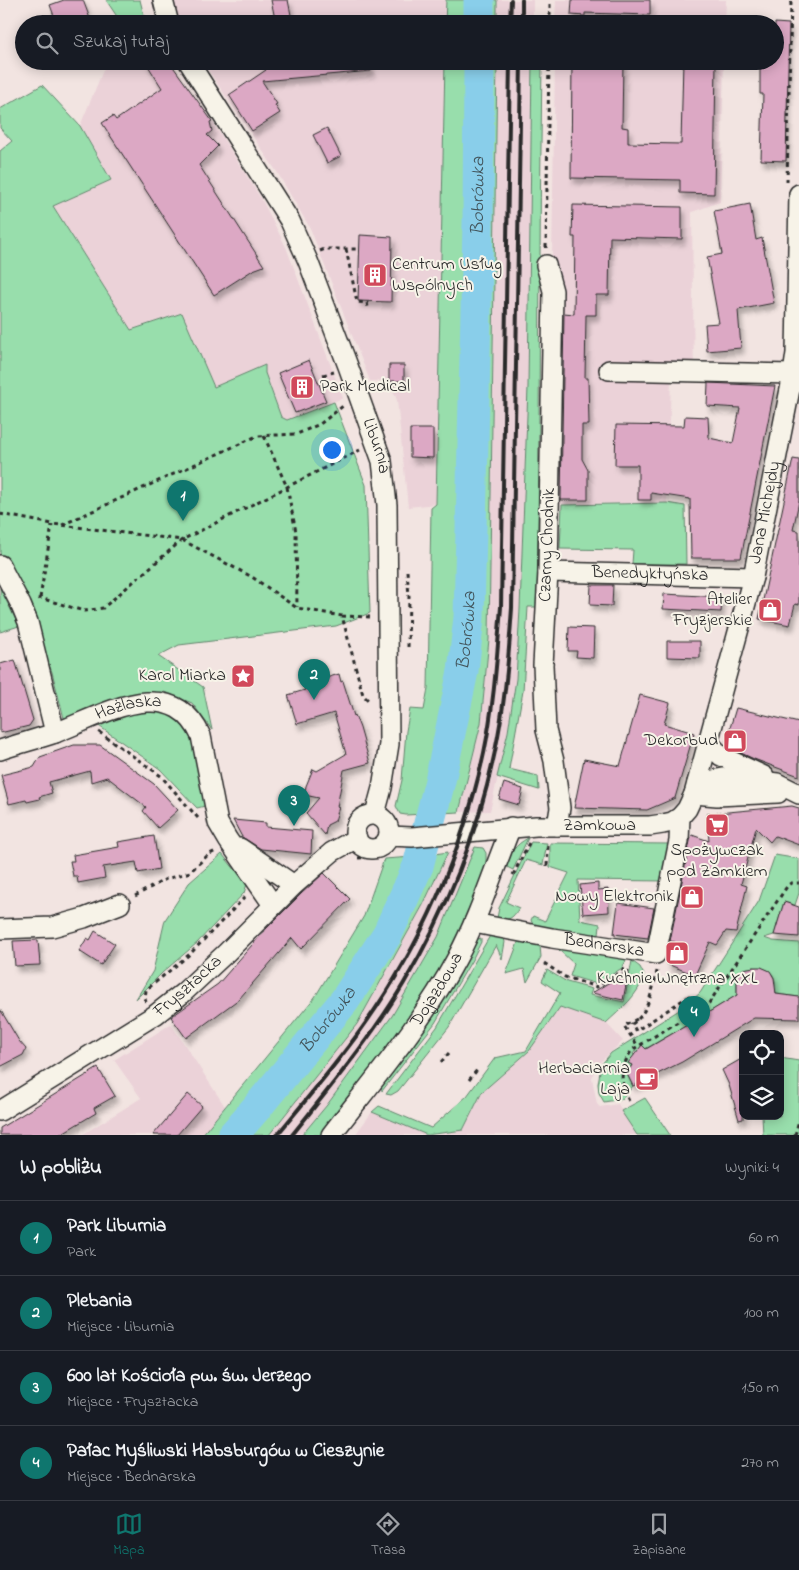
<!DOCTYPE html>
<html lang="pl">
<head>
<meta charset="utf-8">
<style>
	:root { --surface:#171b24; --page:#242831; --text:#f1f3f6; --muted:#9ea1a6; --line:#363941; --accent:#0f766e }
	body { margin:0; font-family:"Indie Flower",sans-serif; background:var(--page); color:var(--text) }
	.controls { position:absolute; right:15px; bottom:15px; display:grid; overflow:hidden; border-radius:10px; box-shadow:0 2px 12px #0003 }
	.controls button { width:45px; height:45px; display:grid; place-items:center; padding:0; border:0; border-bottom:1px solid var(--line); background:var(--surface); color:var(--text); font:25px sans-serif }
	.you { position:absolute; left:331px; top:449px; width:18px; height:18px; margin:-12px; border:4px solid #fff; border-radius:50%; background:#1a73e8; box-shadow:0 0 0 8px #1a73e833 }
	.badge { display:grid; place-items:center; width:32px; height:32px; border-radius:50%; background:var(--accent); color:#fff; font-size:16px; font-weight:700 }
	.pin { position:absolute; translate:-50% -41px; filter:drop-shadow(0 1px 2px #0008) }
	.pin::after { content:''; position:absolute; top:26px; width:18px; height:15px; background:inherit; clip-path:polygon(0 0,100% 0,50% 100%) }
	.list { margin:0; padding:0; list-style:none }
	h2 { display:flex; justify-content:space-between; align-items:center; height:65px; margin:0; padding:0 20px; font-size:21px }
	h2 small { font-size:16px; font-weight:400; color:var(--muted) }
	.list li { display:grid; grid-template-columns:32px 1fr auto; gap:15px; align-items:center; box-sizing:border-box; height:75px; padding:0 20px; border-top:1px solid var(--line) }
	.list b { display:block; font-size:19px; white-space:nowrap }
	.list p { margin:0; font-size:16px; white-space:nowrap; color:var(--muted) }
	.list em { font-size:16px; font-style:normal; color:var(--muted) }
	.icon { flex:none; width:28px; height:28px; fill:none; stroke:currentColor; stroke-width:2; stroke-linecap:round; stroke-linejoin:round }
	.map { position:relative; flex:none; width:799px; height:1135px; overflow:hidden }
	.search { position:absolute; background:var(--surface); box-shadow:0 2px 12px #0003; left:15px; right:15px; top:15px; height:55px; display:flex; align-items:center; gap:12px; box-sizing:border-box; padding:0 18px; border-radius:28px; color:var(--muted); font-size:19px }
	.sheet { height:365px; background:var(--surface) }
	nav { display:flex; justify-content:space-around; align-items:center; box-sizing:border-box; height:70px; border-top:1px solid var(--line); background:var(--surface); font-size:14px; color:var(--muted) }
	nav a { display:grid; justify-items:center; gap:2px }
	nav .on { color:var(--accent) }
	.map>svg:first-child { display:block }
	.built { fill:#ebd2d8 }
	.green { fill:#98deac; stroke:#62846c }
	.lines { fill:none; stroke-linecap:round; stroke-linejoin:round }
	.river { stroke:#89ceea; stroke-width:31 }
	.building { fill:#dca8c4; stroke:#2b2b2b; filter:url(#shadow) }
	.minor-casing { stroke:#2b2b2b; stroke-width:22 }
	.path { stroke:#2b2b2b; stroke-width:3; stroke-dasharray:4 4; stroke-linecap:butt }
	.minor { stroke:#f7f3e8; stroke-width:19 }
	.rail { stroke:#2b2b2b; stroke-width:4 }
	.labels { text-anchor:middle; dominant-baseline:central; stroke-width:4; stroke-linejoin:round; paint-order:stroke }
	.poi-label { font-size:18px; fill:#2b2b2b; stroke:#f7f3e8; text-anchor:end }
	.street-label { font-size:18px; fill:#2b2b2b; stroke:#f7f3e8 }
	.water-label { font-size:19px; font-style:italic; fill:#42545b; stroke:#f7f3e8 }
</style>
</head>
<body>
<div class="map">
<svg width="799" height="1135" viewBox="0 0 799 1135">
	<defs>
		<filter id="shadow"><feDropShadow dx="3" dy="5.5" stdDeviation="2.5" flood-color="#0004"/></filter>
	</defs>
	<rect width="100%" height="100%" fill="#f2e4e1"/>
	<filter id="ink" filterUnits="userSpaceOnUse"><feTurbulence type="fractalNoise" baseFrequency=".02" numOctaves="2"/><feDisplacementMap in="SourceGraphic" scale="10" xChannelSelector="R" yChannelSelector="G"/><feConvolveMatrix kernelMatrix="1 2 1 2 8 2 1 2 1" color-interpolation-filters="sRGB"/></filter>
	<g filter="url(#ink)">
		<!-- built -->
		<path class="built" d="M172,0h274l-1,24h-265z
			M497,0h36v24h-36z
			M556,0h170l-1,24h-170z
			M107,61h62l43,60 50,79 24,47 57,151 -56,22 -6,-3 -16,-44v-7l-51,21 -32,-74 -51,17 -78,-124 58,-26 -31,-54z
			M202,61h243l-9,443 -28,3 -11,-107 -8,-19h-19l-60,-153 -33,-56z
			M497,61h35l-4,326 -8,222 -4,70 -8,53 -18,79 -31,1 22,-89 8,-84z
			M555,61h169l-4,141 -28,10 2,168 -23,-1 -4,124 -111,1 -4,-245z
			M475,847l-37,90 -46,79 -65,89 -25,30h-33l88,-111 66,-119 25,-53z
			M560,1007l46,16 17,18 -27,25 -4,12 5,26 3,3 18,-3 19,31h-200l26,-5 19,-38 47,-41z
			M171,1024l55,84 -24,27h-120l59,-37 -27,-38z
			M372,1112l55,23h-72z"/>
		<!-- green -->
		<path class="green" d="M106,0h34l6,24h-24z
			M446,0h51v24h-52z
			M445,61h52l-8,578 -8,84 -22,89 -53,3 -6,-1 -4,-8 6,-26 4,-49 4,-22 14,1 4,-22 3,-180 5,-4z
			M532,61h10c-3,182 -2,364 -5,546h-9l-5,84 -14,78 29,7 1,14 -42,-13 11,-45 8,-53 4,-70 8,-222z
			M42,85l38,41 31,54 -58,26 78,124 51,-17 32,74 51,-22v8l16,44 6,3 47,-18 32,83 4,128 -34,13 -157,19 -21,11 45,31 9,43 -20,-27 -28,-11 -26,1 -22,5 -38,16 -14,4 -12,-46 -37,-90 -15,-26v-405l12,-10 -12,-13v-19z
			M667,503l18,3 1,58h-54l1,-14 -73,-1 2,-44z
			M0,588l19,38 -19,6z
			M156,711c11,3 24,5 31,15 8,10 15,65 18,80l-8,2 -37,-39 -64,-45 28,-12z
			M528,838l-15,32 -8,-4c6,-14 10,-21 23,-28z
			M531,842l16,1 -4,22 -17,-5 -20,42 13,6c-7,11 -10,13 -22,10l2,-10z
			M550,843l121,1 -5,37 -88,-1 2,40 20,4 -1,11 -60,-7 -6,-3 -2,-5 2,-4 12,5 24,-48 -19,-6z
			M475,847l8,1 3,5v7l-3,17 -31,76 -36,59 -95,123h-19l25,-30 65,-89 46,-79z
			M448,852l-25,53 -66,119 -88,111h-23l47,-53 73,-97 35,-62 27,-68z
			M222,854l25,30 -3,9 -47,50 -35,30 -26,26 17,-28 12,-51 24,-37z
			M775,855l24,4v34l-4,12 -11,-3 -10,33 -10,3 9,3 26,2v54l-23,-3c-2,-4 -1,-8 -1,-13 -3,-16 -20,-14 -32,-12l-6,8v18l-36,22 -1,-2 -13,5 2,4 -51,29 -3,-2 -2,3 2,2 -6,7 3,2 -5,9 6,12 -11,13 -18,3 -5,-9 -1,-9 3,-19 10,-12 73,-46 16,-14 59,-92z
			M413,857l-28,69 -95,133 -63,76h-25l113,-138 49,-81 20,-57z
			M491,934l12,3 2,5 -3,17 -6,-14 -47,82 -51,64 -7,4 -5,-1 51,-67z
			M481,938v4l-8,16 -38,65 -53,68 -1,-9 94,-142z
			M519,940l17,1 4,5 1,11 -14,25 -3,-13 -18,5z
			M558,949l69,10 -5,9 -25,16 -27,-8 4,-12z
			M632,961l8,6 4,8c-5,20 -23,34 -38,48l-46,-16 -31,44 -47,41 -19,38 -36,5 -55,-23 7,-6 52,22 36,-32 28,-38 31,-7 34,-58 -18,-12 5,-11 20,12 25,7 -2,6 34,7z
			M780,1058l19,3v74h-36l-1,-19h18z
			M645,1098l25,37h-33l-16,-24z"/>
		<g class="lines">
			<!-- river -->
			<g class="river">
				<path d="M479,24v-24"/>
				<path id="s1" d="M233,1135l26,-30 86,-105 43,-67 30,-67 22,-85 23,-110 6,-54 9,-395 1,-161"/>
			</g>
		</g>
		<!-- building -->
		<path class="building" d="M64,0h19l9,24h-35l-7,-19z
			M271,0h17l3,15 -16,4z
			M572,0h78v15l-65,-2v3l-14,-1z
			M775,23l14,1 -3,137 -25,-1 2,-66h-3v-33h15z
			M145,61h24l43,60 -2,1 2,9 -5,4 11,11 -19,19 65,101 -11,4 -39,25 -112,-172 11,-7 3,4 46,-32z
			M260,61h110l1,10 -109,10 15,23 -2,1 5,8 -28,18 -23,-36 37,-25z
			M572,61h51l-1,66 6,1v15l53,1 2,-83h33l-2,133 -34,-1v-13l-109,-2z
			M327,128l14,28 -14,7 -14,-28z
			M750,204l6,36 6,-2 12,65 -36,7 3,38 -34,3 -2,-27 14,-1 -12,-66 15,-3 -8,-43z
			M573,205l109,2v32l-72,-2 -1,58h-13v20h-10l-1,63h3l1,47h-7v34l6,11v30h-27l3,-187 10,1 1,-77h-3z
			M360,235l32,2 -1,65 -33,-1z
			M309,360l17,41 -31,12 -17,-40z
			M389,365h15v16h-15z
			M708,383l67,3 -34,172h-50l-1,-59 -39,-6v7h-13v-35h-23l1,-40 68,1 1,-10 23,1 1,21 24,5 7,-35 -33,-2z
			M410,429h23v29l-23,-1z
			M793,459l6,1v41l-6,29 6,1v74l-4,-1 -5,21 -31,-6z
			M591,585h22l-1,21 -22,-1z
			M664,594l58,3 -1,15 -58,-3z
			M569,627l25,1 -1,30 -17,-1 1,-6h-9z
			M667,641h33v17l-33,-1z
			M15,660l18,60 -4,6 -29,7v-69z
			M339,674l2,8 2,-1 11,35 1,-1 5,13 10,35 -26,7 -7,37h2l-4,14 -8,4 -2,10 -19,-22 13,-15 -15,-3 2,-9 7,-17 4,2 29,-17 -12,-41 -37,11 -9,-29 17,-5 -2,-5z
			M640,695l30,8 -6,21 30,9 -19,65 -28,12 -73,-2 10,-49 36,7z
			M736,708l63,15v53l-45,-17 -24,-11 -4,-7z
			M74,745h26l54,39 24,26 -20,18 -15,-17 3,-4 -39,-30 -16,5 -1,-11 -41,11 3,11 -13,4 1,2 -13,3 -1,-2 -17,4 -8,-29 33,-8 6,-10z
			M504,783l19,6 -4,16 -20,-6z
			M792,806l7,2v37l-24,-9 -5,6 -14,-14 -15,56 6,2 -11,46 -10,-1 -9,14 -7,-3 -15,33 -28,-11 4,-19 4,-3 -5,-1 20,-100 2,-6 17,6 -2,-27z
			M233,820l33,3v4l46,4 -1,23 -50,-5 -19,-12z
			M154,836l5,33 -21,4 -2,-11 -33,5 2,11 -27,5 -1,-7h-4l-3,-15h4l-1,-6 46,-8 -1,-5z
			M324,873l26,26 -49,50 -9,-11 -53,61 -53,39 -15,-21 47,-33 48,-55 36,-36z
			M598,883v7l10,-1 1,23 -26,2 -3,-29z
			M784,902l15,5v30l-25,-2z
			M618,903l36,5 -6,30 -34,-4z
			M95,931l20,13 -14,21 -22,-14 8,-13 3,2z
			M38,940l2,25 -25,1 -2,-25z
			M754,967h7l9,4 4,7 2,16 23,3v22l-45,-1 -72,44 -49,24 -6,-12 5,-9 -4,-2 14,-18 4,4 43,-25 -1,-2 12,-7 1,2 36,-22v-18l6,-8z
			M629,970l-6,30 -31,-7z
			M0,1009l19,32 7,8 -3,6 -23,12z
			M743,1058v61l-4,1 -10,-35 -7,-15z
			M98,1068l17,28 -21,12 2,5 -37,22h-59v-7z
			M188,1094l14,12 -25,29h-24z"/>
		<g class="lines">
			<!-- minor casing -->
			<g class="minor-casing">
				<g id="minor">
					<path d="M163,0l6,24"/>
					<path id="s2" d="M188,61l102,160 18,40 40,105 34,95 5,44 2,239 -7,44 -7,26"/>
					<path d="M546,265l7,26 -5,281 -5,93 3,65 8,31 6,47 -3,18"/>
					<path d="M609,370l184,4"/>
					<path d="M0,565l21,40 7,17 27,111"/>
					<path id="s3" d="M548,572l205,5"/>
					<path d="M708,742l13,14 43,20"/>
					<path id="s4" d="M0,750c18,-6 37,-11 55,-17 46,-17 116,-62 146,3l17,87 10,17 45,65"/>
					<path d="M697,783l31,-6 49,6 22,11"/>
					<path d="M694,794l23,2 61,-3"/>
					<circle cx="372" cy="832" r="17"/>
					<path id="s5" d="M389,836l23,1 124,-11h114l13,-2 9,-2 8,-5 7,-8 7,-15 59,-217 40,-203 3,-21 3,-159"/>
					<path d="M240,848l54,37"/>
					<path id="s6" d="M474,923l78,15 104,16 23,-113 1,-24"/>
					<path d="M0,929l52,-2 32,-9 36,-14"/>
					<path id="s7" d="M0,1111l155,-96 28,-22 43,-40 68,-68 38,-33 25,-14"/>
					<path id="s8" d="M331,1135c44,-57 92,-113 126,-177 22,-41 36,-87 54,-131"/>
				</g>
			</g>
			<!-- path -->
			<path class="path" d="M550,24v-24
				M787,182l4,-182
				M546,248l3,-187
				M346,249l11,53 10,1 1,4
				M320,251l5,-2h34
				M323,375l11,-3
				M264,436l23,51 9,45 1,75
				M0,514l52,10 130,16 70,37 45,31 45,8 21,79 6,6
				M62,525l195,-89 40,-2 23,-10 23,-18
				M407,571l2,25 -1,51
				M40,598l12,-73
				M38,599l2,-1 44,13 19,-3 79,-68 178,-90
				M342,616l29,1
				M99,732l62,44 37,42
				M348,823l9,-13
				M358,858l18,-1 10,-4
				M547,866l1,-24
				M513,875l16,-32
				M135,896l31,-17 24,-7 18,-17 8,-4
				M544,963l21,14 32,10 25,-16 3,-6
				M657,971c-4,17 -9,43 -25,53l4,7 53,-35 9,14
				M146,1002l-1,-3 1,-9 44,-36 57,-59
				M637,1019l-13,7 14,20
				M441,1062l8,-9
				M469,1080l8,-10
				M629,1101c-10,-19 -9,-33 3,-51l77,-47 79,-118 3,-2h8
				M795,1135l4,-15"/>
			<!-- minor -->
			<use href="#minor" class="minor"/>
			<!-- rail -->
			<path class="rail" d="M510,24l1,-24
				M522,24v-24
				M277,1135c28,-34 57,-68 83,-104 60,-83 102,-178 124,-278 10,-48 13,-97 17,-146l9,-546
				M292,1135c39,-49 80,-98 112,-152 45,-76 78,-160 94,-247 8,-43 11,-85 14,-128l9,-547"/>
		</g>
	</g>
	<!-- icons -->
	<defs>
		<g id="building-square" transform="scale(1.25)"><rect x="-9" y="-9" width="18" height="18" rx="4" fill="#d1495b" stroke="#f7f3e8"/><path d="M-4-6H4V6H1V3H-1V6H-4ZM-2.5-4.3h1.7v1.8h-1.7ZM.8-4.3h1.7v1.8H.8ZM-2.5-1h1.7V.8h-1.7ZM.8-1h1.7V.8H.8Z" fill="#fff"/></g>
		<g id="shop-square" transform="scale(1.25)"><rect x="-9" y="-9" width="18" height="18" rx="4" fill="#d1495b" stroke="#f7f3e8"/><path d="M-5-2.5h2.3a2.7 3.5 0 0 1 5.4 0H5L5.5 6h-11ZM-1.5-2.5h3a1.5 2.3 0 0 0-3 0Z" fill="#fff"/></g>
		<g id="sight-square" transform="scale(1.25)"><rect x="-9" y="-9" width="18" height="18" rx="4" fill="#d1495b" stroke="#f7f3e8"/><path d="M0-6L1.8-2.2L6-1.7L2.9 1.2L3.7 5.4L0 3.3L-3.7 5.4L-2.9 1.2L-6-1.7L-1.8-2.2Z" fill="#fff"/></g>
		<g id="supermarket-square" transform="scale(1.25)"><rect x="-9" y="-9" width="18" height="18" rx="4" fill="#d1495b" stroke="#f7f3e8"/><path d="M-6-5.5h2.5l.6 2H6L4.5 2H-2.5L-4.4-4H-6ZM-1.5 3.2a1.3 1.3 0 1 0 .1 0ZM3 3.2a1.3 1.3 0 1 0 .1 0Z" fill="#fff"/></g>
		<g id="cafe-square" transform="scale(1.25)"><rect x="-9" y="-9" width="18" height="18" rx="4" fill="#d1495b" stroke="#f7f3e8"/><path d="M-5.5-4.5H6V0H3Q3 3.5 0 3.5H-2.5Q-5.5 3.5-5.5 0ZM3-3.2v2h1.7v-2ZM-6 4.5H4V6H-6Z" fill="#fff"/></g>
	</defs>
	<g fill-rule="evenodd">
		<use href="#building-square" x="375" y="275"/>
		<use href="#building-square" x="302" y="387"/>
		<use href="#shop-square" x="770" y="610"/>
		<use href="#sight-square" x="243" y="676"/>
		<use href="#shop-square" x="735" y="741"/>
		<use href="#supermarket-square" x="717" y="825"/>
		<use href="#shop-square" x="692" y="897"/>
		<use href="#shop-square" x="677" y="953"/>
		<use href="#cafe-square" x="647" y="1079"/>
	</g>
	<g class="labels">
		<!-- poi labels -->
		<g class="poi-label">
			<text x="392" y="265" text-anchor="start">Centrum Usług<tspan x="392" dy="21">Wspólnych</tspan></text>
			<text x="320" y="387" text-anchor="start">Park Medical</text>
			<text x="752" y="600">Atelier<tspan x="752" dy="21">Fryzjerskie</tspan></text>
			<text x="226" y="676">Karol Miarka</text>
			<text x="718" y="741">Dekorbud</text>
			<text x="717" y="851" text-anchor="middle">Spożywczak<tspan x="717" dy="21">pod Zamkiem</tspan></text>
			<text x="674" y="897">Nowy Elektronik</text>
			<text x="677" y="979" text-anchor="middle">Kuchnie Wnętrzna XXL</text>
			<text x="630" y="1069">Herbaciarnia<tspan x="630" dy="21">Laja</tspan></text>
		</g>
		<!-- street labels -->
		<g class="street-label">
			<text stroke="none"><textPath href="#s2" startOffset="431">Liburnia</textPath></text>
			<text stroke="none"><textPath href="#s5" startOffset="611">Jana Michejdy</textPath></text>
			<text transform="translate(548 545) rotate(-88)">Czarny Chodnik</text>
			<text stroke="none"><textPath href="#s3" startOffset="102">Benedyktyńska</textPath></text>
			<text stroke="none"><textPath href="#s4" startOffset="136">Hażlaska</textPath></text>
			<text stroke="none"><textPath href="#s5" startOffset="211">Zamkowa</textPath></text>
			<text stroke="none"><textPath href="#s6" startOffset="132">Bednarska</textPath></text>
			<text stroke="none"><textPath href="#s7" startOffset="226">Frysztacka</textPath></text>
			<text stroke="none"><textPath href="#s8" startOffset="180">Dojazdowa</textPath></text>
		</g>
		<!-- water labels -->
		<g class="water-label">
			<text stroke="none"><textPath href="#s1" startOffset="1004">Bobrówka</textPath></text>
			<text stroke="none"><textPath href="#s1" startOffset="569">Bobrówka</textPath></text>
			<text stroke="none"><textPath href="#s1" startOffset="149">Bobrówka</textPath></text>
		</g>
	</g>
</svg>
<div class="controls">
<button><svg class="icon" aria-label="locate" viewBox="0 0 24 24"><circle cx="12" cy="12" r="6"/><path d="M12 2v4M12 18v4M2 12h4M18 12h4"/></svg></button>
<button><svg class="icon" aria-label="layers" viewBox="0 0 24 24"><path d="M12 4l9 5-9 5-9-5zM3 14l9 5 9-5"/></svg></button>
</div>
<div class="you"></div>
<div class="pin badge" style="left:183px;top:521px">1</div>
<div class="pin badge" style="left:314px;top:700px">2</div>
<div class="pin badge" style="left:294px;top:826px">3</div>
<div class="pin badge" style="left:694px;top:1037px">4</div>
<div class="search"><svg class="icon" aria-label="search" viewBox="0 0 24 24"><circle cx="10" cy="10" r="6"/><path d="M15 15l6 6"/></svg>Szukaj tutaj</div>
</div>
<section class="sheet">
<h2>W pobliżu<small>Wyniki: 4</small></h2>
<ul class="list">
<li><span class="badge">1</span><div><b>Park Liburnia</b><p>Park</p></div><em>60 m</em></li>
<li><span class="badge">2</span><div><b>Plebania</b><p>Miejsce · Liburnia</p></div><em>100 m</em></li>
<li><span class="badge">3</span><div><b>600 lat Kościoła pw. św. Jerzego</b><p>Miejsce · Frysztacka</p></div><em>150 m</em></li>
<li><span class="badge">4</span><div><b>Pałac Myśliwski Habsburgów w Cieszynie</b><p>Miejsce · Bednarska</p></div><em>270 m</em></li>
</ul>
</section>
<nav>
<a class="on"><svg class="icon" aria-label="map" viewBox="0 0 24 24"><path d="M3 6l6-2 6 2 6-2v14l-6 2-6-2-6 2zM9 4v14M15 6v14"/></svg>Mapa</a>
<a><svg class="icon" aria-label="directions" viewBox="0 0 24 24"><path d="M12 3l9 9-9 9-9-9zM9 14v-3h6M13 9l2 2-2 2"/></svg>Trasa</a>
<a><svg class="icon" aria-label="saved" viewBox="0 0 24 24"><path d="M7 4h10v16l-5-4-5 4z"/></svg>Zapisane</a>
</nav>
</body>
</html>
